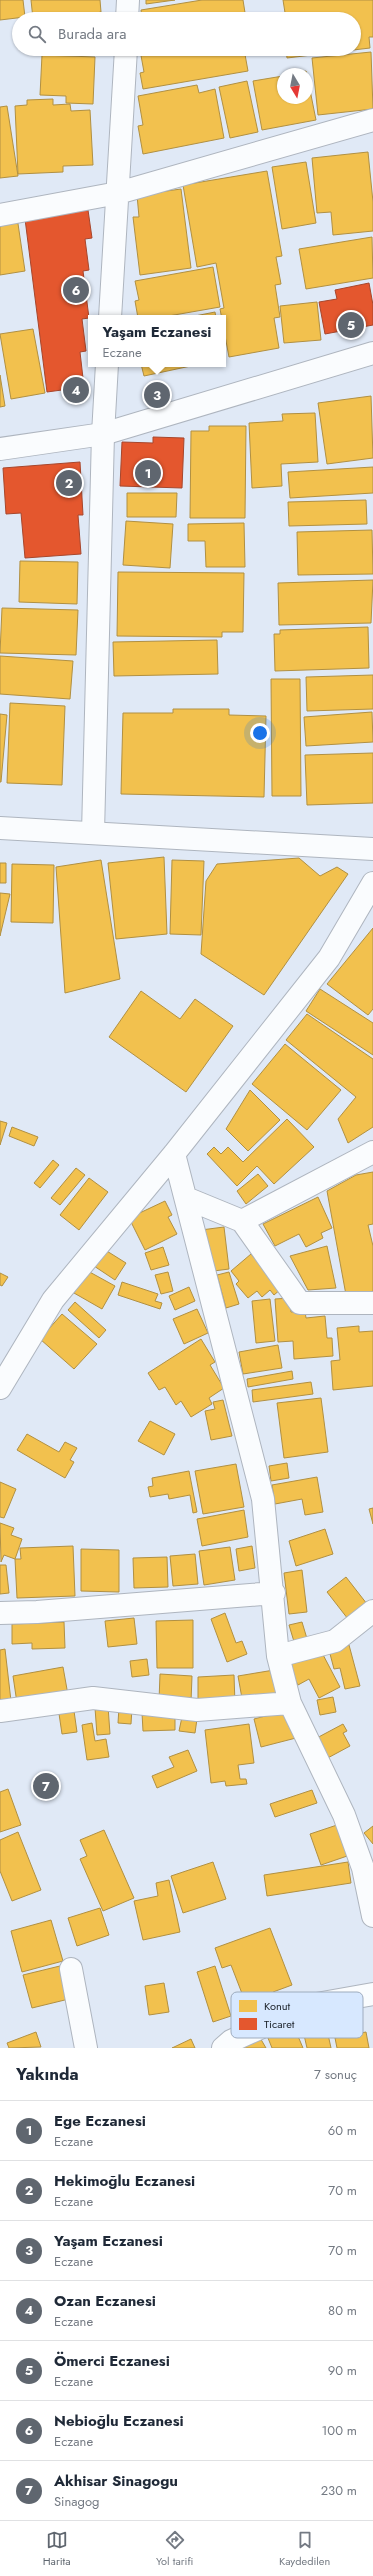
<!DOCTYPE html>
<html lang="tr">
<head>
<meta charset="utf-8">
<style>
	:root { --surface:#fff; --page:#f6f6f7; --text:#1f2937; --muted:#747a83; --line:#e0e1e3; --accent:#5f666f }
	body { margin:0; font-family:Jost,sans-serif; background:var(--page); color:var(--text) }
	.compass { position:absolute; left:277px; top:68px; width:36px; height:36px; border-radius:50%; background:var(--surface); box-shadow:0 1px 3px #0004; rotate:170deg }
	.you { position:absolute; left:260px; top:733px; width:14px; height:14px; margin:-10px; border:3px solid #fff; border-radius:50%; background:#1a73e8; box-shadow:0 0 0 6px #1a73e833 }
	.badge { display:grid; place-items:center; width:26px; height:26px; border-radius:50%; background:var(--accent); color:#fff; font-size:13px; font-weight:700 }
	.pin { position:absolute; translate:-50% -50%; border:2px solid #fff; box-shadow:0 1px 4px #0006 }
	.popup { position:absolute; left:88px; top:315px; width:138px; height:52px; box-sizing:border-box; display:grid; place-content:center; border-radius:0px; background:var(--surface); filter:drop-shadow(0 1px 3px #0005); font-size:13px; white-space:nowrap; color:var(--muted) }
	.popup b { font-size:15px; color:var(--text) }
	.popup::after { content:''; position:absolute; left:50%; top:100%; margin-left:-8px; border:8px solid transparent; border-top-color:var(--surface) }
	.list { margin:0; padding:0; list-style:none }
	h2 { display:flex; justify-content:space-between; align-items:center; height:52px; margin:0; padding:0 16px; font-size:17px }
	h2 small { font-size:13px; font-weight:400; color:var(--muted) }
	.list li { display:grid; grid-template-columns:26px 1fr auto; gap:12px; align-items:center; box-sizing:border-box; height:60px; padding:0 16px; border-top:1px solid var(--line) }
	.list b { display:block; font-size:15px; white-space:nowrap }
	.list p { margin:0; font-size:13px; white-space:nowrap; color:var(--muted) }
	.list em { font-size:13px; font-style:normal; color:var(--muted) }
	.icon { flex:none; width:22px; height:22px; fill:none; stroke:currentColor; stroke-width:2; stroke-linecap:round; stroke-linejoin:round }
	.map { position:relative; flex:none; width:373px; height:2048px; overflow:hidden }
	.search { position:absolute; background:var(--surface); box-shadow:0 1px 3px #0004; left:12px; right:12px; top:12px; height:44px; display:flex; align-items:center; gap:10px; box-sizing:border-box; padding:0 14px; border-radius:22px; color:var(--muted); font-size:15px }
	.sheet { height:472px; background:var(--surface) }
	nav { display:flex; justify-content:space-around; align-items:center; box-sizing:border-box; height:56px; border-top:1px solid var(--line); background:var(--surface); font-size:11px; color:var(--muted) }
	nav a { display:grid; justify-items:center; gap:2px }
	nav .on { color:var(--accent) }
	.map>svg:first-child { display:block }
	.homes { fill:#f2c14e; stroke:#b19042 }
	.shops { fill:#e4572e; stroke:#a7462c }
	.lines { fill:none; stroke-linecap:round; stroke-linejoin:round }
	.minor-casing { stroke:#aeb5bf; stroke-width:24 }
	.tertiary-casing { stroke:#aeb5bf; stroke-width:24 }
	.minor { stroke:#fafcfe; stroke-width:22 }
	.tertiary { stroke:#fafcfe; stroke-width:22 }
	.key { fill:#d7e8ff; stroke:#9eacbe; stroke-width:1 }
	.key-label { font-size:11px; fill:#191f27 }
</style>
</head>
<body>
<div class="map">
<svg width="373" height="2048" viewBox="0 0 373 2048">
	<rect width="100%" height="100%" fill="#e0e9f6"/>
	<!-- homes -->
	<path class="homes" d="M0,0h23l2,17 -25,3z
		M31,0h69l1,12 -5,1 1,6h-64z
		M146,0h29l-29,4z
		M202,0h41l3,19h-104l-1,-9z
		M283,0h90v37h-4l1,11 -83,10 -1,-9h68v-30h-68z
		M49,49h30l-30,4z
		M146,49h98l4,22 -105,18 -3,-16 4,-1 -4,-22z
		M371,52l2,57 -55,6 -6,-57z
		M42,55l53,2 -2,47 -27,-1v-7l-26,-1z
		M306,71l1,3h-15z
		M307,75l9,45 -54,10 -9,-49 30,-5v22h24z
		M247,81l11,51 -28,6 -11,-51z
		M197,85l2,8 16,-4 9,49 -81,16 -5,-28 5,-1 -5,-29z
		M53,99v6l17,-1 1,7 19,-1 3,55 -30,1v6l-45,2 -3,-68 12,-1v-5z
		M7,106l11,70 -18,2v-71z
		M368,152l5,50v29l-40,4 -2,-23 -14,1 -5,-55z
		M306,162l10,61 -34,6 -10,-62z
		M267,171l15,85 -6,1 5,27 -6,1 5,32 -6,1 5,30 -50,9 -9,-48 4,-1 -8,-45 -19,4 -14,-82z
		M181,189l10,79 -51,7 -7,-58h6l-2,-22z
		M17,217l8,54 -25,4v-55z
		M372,237l1,41 -67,11 -7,-40z
		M213,267l7,40 -63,11h-19l-3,-17 4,-1 -4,-19z
		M317,302l4,38 -37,3 -4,-37z
		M215,312l1,6h-31z
		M33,329l12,64 -34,6 -11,-65z
		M141,364h59l-56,12z
		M0,375l5,31 -5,1z
		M371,396l2,62 -46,6 -9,-61z
		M315,413l3,49 -37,2 1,22 -30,2 -3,-65 34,-2 -1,-7z
		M209,426h37l-1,92h-55l1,-87h18z
		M373,467v26l-83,5 -2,-26z
		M127,493h50l-1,24h-49z
		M366,500l1,24 -78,2 -1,-24z
		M126,521l47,3 -3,44 -47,-3z
		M244,523l1,44h-39l-1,-26h-17v-17z
		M372,530l1,44 -75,1 -1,-43z
		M20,561l58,1 -1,42 -58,-2z
		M118,572l126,1 -1,59h-21v5l-105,-1z
		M373,580l-2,43 -92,2 -1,-42z
		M2,608l76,2 -2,45 -76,-2z
		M368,627l1,41 -94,3 -1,-37h6v-4z
		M217,640l1,34 -104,2 -1,-34z
		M0,656l73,5 -3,38 -70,-5z
		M373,675v34l-66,2 -1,-34z
		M271,679h29l1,117h-29z
		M10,703l55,3 -3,79 -55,-2z
		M173,709h56v6l37,1 -2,81 -143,-3 2,-81h50z
		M372,712l1,30 -67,4 -2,-29z
		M0,714l7,1 -6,67h-1z
		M373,753v50l-66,2 -2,-50z
		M164,857l3,77 -51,5 -8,-76z
		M299,858l21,18 17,-9 11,7 -84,121 -63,-41 5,-73 11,-17z
		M101,860l19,119 -55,14 -9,-126z
		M172,860l32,1 -3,74 -31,-1z
		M0,863h6v20h-6z
		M12,864l42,1 -1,58 -42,-1z
		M0,893l10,1 -10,42z
		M373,928v81l-5,6 -41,-31z
		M320,989l53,34v32l-67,-44z
		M141,991l39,28 15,-20 38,27 -47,66 -77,-55z
		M307,1014l66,45v68l-25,16 -10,-24 18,-22 -70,-57z
		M285,1044l56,46 -34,40 -55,-46z
		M250,1090l30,30 -32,31 -22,-22z
		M287,1119l27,28 -40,37 -17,-18 -20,20 -30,-32 7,-7 7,7 7,-7 15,15z
		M0,1121l7,2 -7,22z
		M12,1127l26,10 -4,9 -25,-10z
		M53,1160l6,5 -19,23 -6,-5z
		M76,1168l9,7 -25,30 -9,-7z
		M373,1172v52l-5,1 5,21v48l-27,1 -19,-104 29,-16z
		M258,1174l10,12 -22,18 -9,-13z
		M89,1178l19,14 -29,38 -19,-15z
		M318,1197l14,31 -11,5 2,5 -17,9 -7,-13 -24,12 -12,-22z
		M165,1201l7,14 -4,2 9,17 -32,16 -16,-32z
		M224,1227l5,42 -23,3 -5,-42z
		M327,1246l9,42 -28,2 -18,-34z
		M163,1247l6,18 -18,5 -6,-17z
		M102,1248l24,15 -11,17 -24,-16z
		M251,1254l30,35 -7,6 -4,-5 -8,7 -5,-6 -9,7 -12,-14 3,-3 -8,-10z
		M86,1270l29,16 -13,23 -28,-16z
		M168,1272l5,19 -12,3 -6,-19z
		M229,1272l10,32 -13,4 -9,-33z
		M0,1273l8,4 -6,9 -2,-1z
		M122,1282l36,12 -3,7 7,2 -2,6 -42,-14z
		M189,1287l6,14 -20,9 -6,-14z
		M290,1298l1,14 14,-1 1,7 19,-2 2,22h5l1,18 -39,3 -1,-18 -15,1 -3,-43z
		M270,1299l5,42 -19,2 -4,-42z
		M75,1302l31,28 -7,8 -31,-28z
		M197,1309l11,24 -24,11 -11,-25z
		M62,1314l35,30 -23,25 -34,-30z
		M359,1326v6l14,-1v55l-40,4 -2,-29 9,-1 -3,-32z
		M201,1339l14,23 -5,3 14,23 -15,10 3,6 -21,13 -10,-16 -5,4 -11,-18 -6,3 -11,-17z
		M278,1345l4,23 -39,6 -4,-22z
		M292,1371l1,8 -45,8 -1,-8z
		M311,1382l2,12 -60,8 -1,-12z
		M321,1398l7,54 -44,6 -7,-55z
		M223,1400l9,36 -21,4 -6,-29 10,-2 -2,-7z
		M150,1421l25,13 -11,21 -26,-14z
		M27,1434l32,18 6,-10 12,6 -7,12 4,2 -9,16 -48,-28z
		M287,1463l2,15 -18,3 -2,-15z
		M236,1464l8,43 -41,7 -8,-43z
		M189,1471l8,41 -4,1 -3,-18 -21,4 -1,-5 -18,3 -2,-10 5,-1 -1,-8z
		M317,1477l6,35 -18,3 -3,-16 -27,5 -3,-19z
		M0,1482l16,7 -12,29 -4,-1z
		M373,1508v16l-4,-15z
		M244,1510l4,27 -46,9 -5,-27z
		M0,1523l14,5 -3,7 11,4 -7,20 -11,-4 -3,7z
		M325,1529l8,25 -37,12 -7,-25z
		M73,1546l2,50 -58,2 -2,-39h6l-1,-11z
		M252,1546l3,22 -16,3 -3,-22z
		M230,1547l5,33 -31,5 -5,-34z
		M81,1549l38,1v42l-38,-1z
		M195,1554l3,30 -25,2 -3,-30z
		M167,1557l1,30 -34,1 -1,-30z
		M0,1565h6l3,28 -9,1z
		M302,1570l5,42 -18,2 -5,-41z
		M346,1577l21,27 -19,15 -21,-27z
		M225,1613l11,30 6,-2 5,13 -20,8 -16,-43z
		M134,1618l3,26 -29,3 -3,-26z
		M193,1620v48h-36l-1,-47z
		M64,1622l1,26 -33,1v-6l-20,1v-20z
		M302,1622l6,20 -13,3 -6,-20z
		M349,1645l11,41 -15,3 -5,-21 -6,1 -5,-19z
		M5,1649l6,52 -11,2v-53z
		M320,1649l20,38 -21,11 -10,-19 -11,6 -10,-19z
		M147,1659l2,16 -17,2 -2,-16z
		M63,1667l5,28 -51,8 -4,-27z
		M274,1670l5,28 -36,6 -5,-28z
		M160,1674l32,2 -1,26 -32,-1z
		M234,1675l1,29 -37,1v-28z
		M333,1697l3,15 -16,3 -3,-15z
		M73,1704l4,28 -15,2 -4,-27z
		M108,1706l2,28 -13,1 -2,-27z
		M119,1707l13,1 -1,16 -13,-1z
		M288,1710l8,28 -35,9 -7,-28z
		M175,1712v18l-32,1 -1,-18z
		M182,1717l15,2 -2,14 -16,-2z
		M92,1723l3,18 11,-2 3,18 -22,3 -5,-35z
		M249,1724l5,39 -16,2 2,14h6l1,5 -21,2 -1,-5 -14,2 -6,-53z
		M343,1724l4,7 -4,2 7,13 -26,14 -11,-20z
		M188,1750l9,21 -40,17 -5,-12 22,-9 -5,-10z
		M8,1789l13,36 -21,7v-40z
		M312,1790l5,13 -42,14 -5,-13z
		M343,1823l10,31 -32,11 -11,-31z
		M373,1826v18l-9,-11z
		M104,1830l30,68 -31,13 -23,-52 7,-3 -7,-16z
		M18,1832l23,58 -29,11 -12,-30v-31z
		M213,1862l13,37 -43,14 -12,-37z
		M348,1862l3,21 -84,13 -3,-21z
		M169,1880l11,52 -37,8 -9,-39 24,-5 -2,-13z
		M100,1908l9,27 -32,11 -9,-28z
		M51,1920l12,41 -41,11 -11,-41z
		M270,1928l22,57 -19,7 3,6 -28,11 -17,-44 -9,3 -7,-20z
		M64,1965l9,33 -41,10 -9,-33z
		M215,1966l16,50 -18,6 -16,-50z
		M164,1983l5,29 -20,3 -4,-29z
		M324,2016l7,32h-24l-6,-26z
		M292,2022l11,26h-31l-6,-15z
		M36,2032l5,15 -32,1 -2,-5z
		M366,2032l3,16h-32l-2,-10z
		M259,2036l7,12h-26z
		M191,2039l4,9h-23z"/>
	<!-- shops -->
	<path class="shops" d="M87,203l5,35 -7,1 4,31 -6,1 6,47 -7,1 4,32 -6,1 4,35 -37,5 -23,-181z
		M369,283l4,22v20l-48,9 -6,-32 18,-3 -2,-9z
		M153,437l31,1 -2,50 -62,-2 2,-44 31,1z
		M80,462l3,53h-5l3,39 -56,4 -4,-45 -15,1 -3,-46z"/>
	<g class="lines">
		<!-- minor casing -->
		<g class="minor-casing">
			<path id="minor" d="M127,19l1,-19
				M0,215l118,-22 255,-73
				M110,318l16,-269
				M93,833l10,-399 4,-70
				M174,1154l89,345 15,157 12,47 54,112 19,53 10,48
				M186,1198l56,23 58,82h73
				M242,1221l131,-69
				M0,1388l53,-88 121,-146 155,-196 44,-75
				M0,1613l37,-1 237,-19
				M278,1656l57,-15 38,-30
				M0,1711l93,-13 104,12 93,-7
				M71,1969l15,79
				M223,2048l8,-7 80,-36 62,-11"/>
		</g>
		<!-- tertiary casing -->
		<g class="tertiary-casing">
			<path id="tertiary" d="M0,449l103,-15 270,-81
				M0,828l373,21"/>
		</g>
		<!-- minor -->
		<use href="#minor" class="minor"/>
		<!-- tertiary -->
		<use href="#tertiary" class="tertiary"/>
	</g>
	<!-- legend -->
	<rect x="231" y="1992" width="132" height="46" rx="6" class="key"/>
	<rect x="239" y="2000" width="18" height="12" fill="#f2c14e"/>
	<rect x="239" y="2018" width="18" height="12" fill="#e4572e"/>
	<g class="key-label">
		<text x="264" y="2010">Konut</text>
		<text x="264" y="2028">Ticaret</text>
	</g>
</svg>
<svg class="compass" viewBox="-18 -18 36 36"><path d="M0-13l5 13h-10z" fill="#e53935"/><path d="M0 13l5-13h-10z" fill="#747a83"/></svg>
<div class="you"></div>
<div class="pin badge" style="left:148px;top:473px">1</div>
<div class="pin badge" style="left:69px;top:483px">2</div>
<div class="pin badge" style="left:157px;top:395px">3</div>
<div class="popup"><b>Yaşam Eczanesi</b>Eczane</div>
<div class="pin badge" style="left:76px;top:390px">4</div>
<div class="pin badge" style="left:351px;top:325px">5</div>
<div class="pin badge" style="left:76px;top:290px">6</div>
<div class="pin badge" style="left:46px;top:1786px">7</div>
<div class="search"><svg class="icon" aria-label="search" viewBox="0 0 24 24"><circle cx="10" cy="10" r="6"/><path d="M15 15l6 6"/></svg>Burada ara</div>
</div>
<section class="sheet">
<h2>Yakında<small>7 sonuç</small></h2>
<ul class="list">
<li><span class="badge">1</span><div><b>Ege Eczanesi</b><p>Eczane</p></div><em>60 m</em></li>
<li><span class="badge">2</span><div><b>Hekimoğlu Eczanesi</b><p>Eczane</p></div><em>70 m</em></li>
<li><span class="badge">3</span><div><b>Yaşam Eczanesi</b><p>Eczane</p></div><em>70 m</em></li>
<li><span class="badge">4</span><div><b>Ozan Eczanesi</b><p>Eczane</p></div><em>80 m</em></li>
<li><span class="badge">5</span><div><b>Ömerci Eczanesi</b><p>Eczane</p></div><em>90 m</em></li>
<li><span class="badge">6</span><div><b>Nebioğlu Eczanesi</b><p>Eczane</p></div><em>100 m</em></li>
<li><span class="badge">7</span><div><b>Akhisar Sinagogu</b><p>Sinagog</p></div><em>230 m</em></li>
</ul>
</section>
<nav>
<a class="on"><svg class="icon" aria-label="map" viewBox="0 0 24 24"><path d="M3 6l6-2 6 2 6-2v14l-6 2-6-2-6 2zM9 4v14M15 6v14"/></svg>Harita</a>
<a><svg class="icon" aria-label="directions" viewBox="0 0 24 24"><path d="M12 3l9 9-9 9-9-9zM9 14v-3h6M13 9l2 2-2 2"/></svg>Yol tarifi</a>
<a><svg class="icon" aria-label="saved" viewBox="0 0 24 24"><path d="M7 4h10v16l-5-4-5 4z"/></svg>Kaydedilen</a>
</nav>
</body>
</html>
